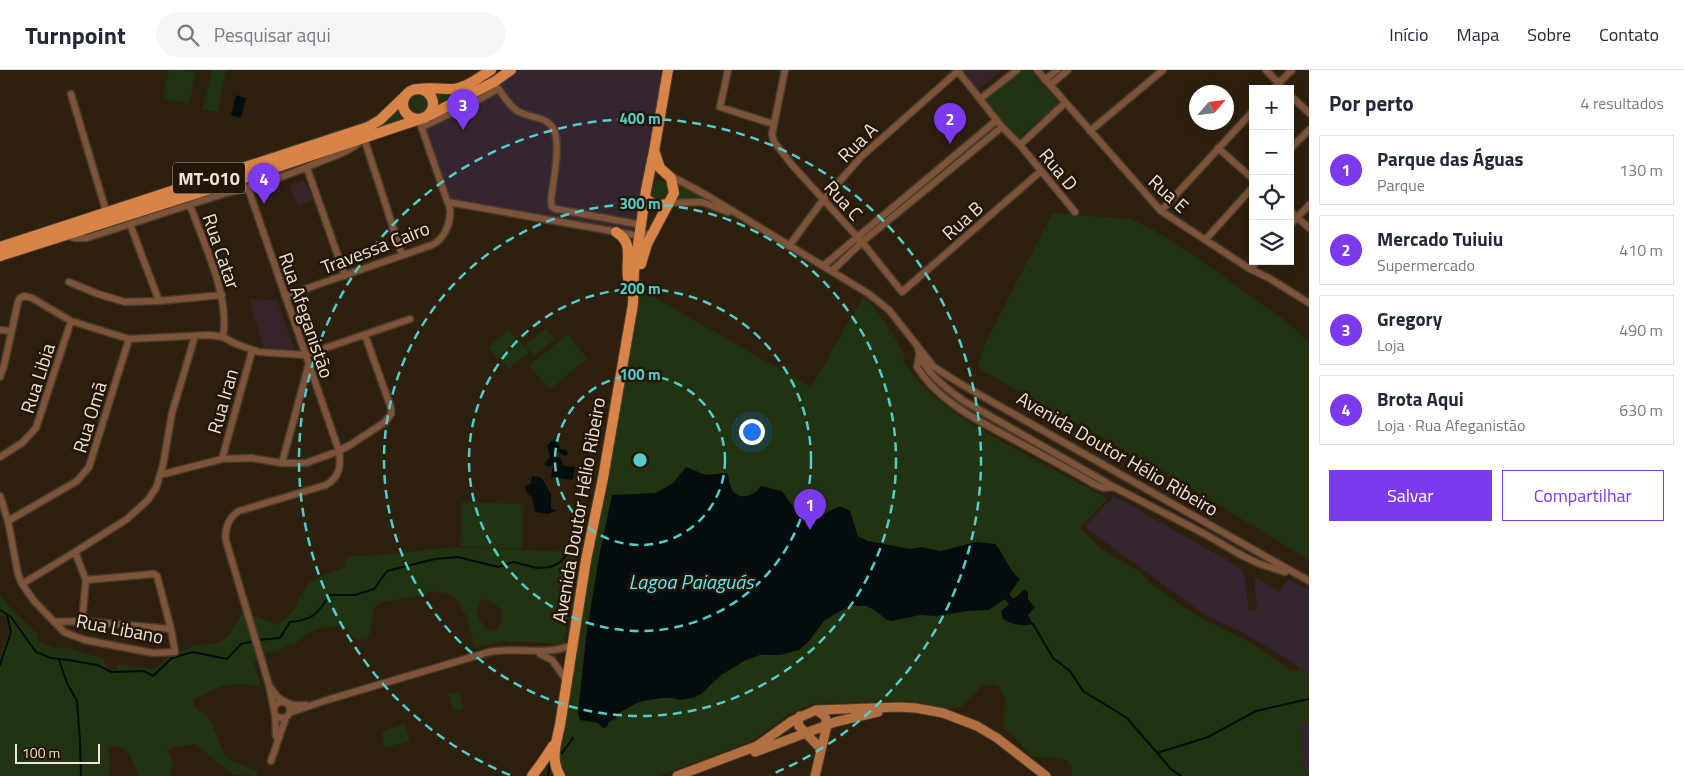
<!DOCTYPE html>
<html lang="pt">
<head>
<meta charset="utf-8">
<style>
	:root { --surface:#fff; --page:#f6f6f7; --text:#1f2937; --muted:#747a83; --line:#e0e1e3; --accent:#7c3aed }
	body { margin:0; font-family:"Titillium Web",sans-serif; background:var(--page); color:var(--text) }
	.controls { position:absolute; right:15px; top:15px; display:grid; overflow:hidden; border-radius:0px; box-shadow:0 2px 12px #0003 }
	.controls button { width:45px; height:45px; display:grid; place-items:center; padding:0; border:0; border-bottom:1px solid var(--line); background:var(--surface); color:var(--text); font:25px sans-serif }
	.compass { position:absolute; left:1189px; top:15px; width:45px; height:45px; border-radius:50%; background:var(--surface); box-shadow:0 2px 12px #0003; rotate:62deg }
	.scale { position:absolute; left:15px; bottom:12px; width:85px; box-sizing:border-box; padding-left:5px; border:2px solid #ede3d8; border-top:0; font-size:14px; line-height:18px; white-space:nowrap; color:#ede3d8; -webkit-text-stroke:4px #241606; paint-order:stroke }
	.you { position:absolute; left:751px; top:361px; width:18px; height:18px; margin:-12px; border:4px solid #fff; border-radius:50%; background:#1a73e8; box-shadow:0 0 0 8px #1a73e833 }
	.badge { display:grid; place-items:center; width:32px; height:32px; border-radius:50%; background:var(--accent); color:#fff; font-size:16px; font-weight:700 }
	.pin { position:absolute; translate:-50% -41px; filter:drop-shadow(0 1px 2px #0008) }
	.pin::after { content:''; position:absolute; top:26px; width:18px; height:15px; background:inherit; clip-path:polygon(0 0,100% 0,50% 100%) }
	.list { margin:0; padding:0; list-style:none }
	h2 { display:flex; justify-content:space-between; align-items:center; height:65px; margin:0; padding:0 20px; font-size:21px }
	h2 small { font-size:16px; font-weight:400; color:var(--muted) }
	.list li { display:grid; grid-template-columns:32px 1fr auto; gap:15px; align-items:center; box-sizing:border-box; height:70px; margin:0 10px 10px; padding:0 10px; border:1px solid var(--line); border-radius:0px }
	.list b { display:block; font-size:19px; white-space:nowrap }
	.list p { margin:0; font-size:16px; white-space:nowrap; color:var(--muted) }
	.list em { font-size:16px; font-style:normal; color:var(--muted) }
	.actions { display:flex; gap:10px; padding:15px 20px }
	.actions a { flex:1; padding:11px 0; border:1px solid var(--accent); border-radius:0px; text-align:center; font-size:18px; color:var(--accent) }
	.actions .main { background:var(--accent); color:#fff }
	.icon { flex:none; width:28px; height:28px; fill:none; stroke:currentColor; stroke-width:2; stroke-linecap:round; stroke-linejoin:round }
	.map { position:relative; flex:none; width:1309px; height:706px; overflow:hidden }
	header { display:flex; align-items:center; gap:30px; box-sizing:border-box; height:70px; padding:0 25px; background:var(--surface); border-bottom:1px solid var(--line) }
	header strong { font-size:24px }
	nav { display:flex; gap:28px; margin-inline-start:auto; font-size:18px }
	.search { width:350px; height:45px; background:var(--page); display:flex; align-items:center; gap:12px; box-sizing:border-box; padding:0 18px; border-radius:28px; color:var(--muted); font-size:19px }
	main { display:flex }
	aside { flex:1; background:var(--surface) }
	.map>svg:first-child { display:block }
	.commercial { fill:#342530 }
	.education { fill:#372429 }
	.green { fill:#213310; fill-rule:evenodd }
	.water { fill:#030d0e }
	.lines { fill:none; stroke-linecap:round; stroke-linejoin:round }
	.stream { stroke:#030d0e; stroke-width:2 }
	.street-casing { stroke:#493b2b; stroke-width:9 }
	.secondary-casing { stroke:#493b2b; stroke-width:11 }
	.primary-casing { stroke:#493b2b; stroke-width:12 }
	.street { stroke:#7d5439; stroke-width:6 }
	.secondary { stroke:#b16f42; stroke-width:9 }
	.primary { stroke:#d88347; stroke-width:10 }
	.ring { fill:none; stroke:#53cdca; stroke-width:2.5; stroke-dasharray:9 6 }
	.labels { text-anchor:middle; dominant-baseline:central; stroke-width:5; stroke-linejoin:round; paint-order:stroke }
	.shield { fill:#241606; stroke:#b1a699; stroke-width:1 }
	.shield-label { font-size:18px; font-weight:bold; fill:#ede3d8 }
	.street-label { font-size:19px; fill:#ede3d8; stroke:#241606 }
	.water-label { font-size:20px; font-style:italic; fill:#5ae9f3; stroke:#241606 }
	.centre { fill:#53cdca; stroke:#241606; stroke-width:2.5 }
	.ring-label { font-size:15px; text-anchor:middle; font-weight:bold; fill:#53cdca; stroke:#241606; stroke-width:5; stroke-linejoin:round; paint-order:stroke }
</style>
</head>
<body>
<header>
<strong>Turnpoint</strong>
<div class="search"><svg class="icon" aria-label="search" viewBox="0 0 24 24"><circle cx="10" cy="10" r="6"/><path d="M15 15l6 6"/></svg>Pesquisar aqui</div>
<nav><a>Início</a><a>Mapa</a><a>Sobre</a><a>Contato</a></nav>
</header>
<main>
<div class="map">
<svg width="1309" height="706" viewBox="0 0 1309 706">
	<rect width="100%" height="100%" fill="#2e200f"/>
	<!-- commercial -->
	<path class="commercial" d="M516,0h147l-28,161 -186,-33 -26,-78z
		M1114,426l125,71 5,9 5,35h8l-3,-35 26,16 8,-13 21,11v83h-4l-13,-11 -48,-29 -39,-18 -116,-85 -4,-4z
		M1301,652h8v54l-7,-15z"/>
	<!-- education -->
	<path class="education" d="M960,0h42l-23,19h-3z
		M304,110l9,20 -15,6 -9,-20z
		M249,229l28,1 18,52 -31,-3z"/>
	<!-- green -->
	<path class="green" d="M169,0h14l13,3 -7,31 -26,-6z
		M212,0h15l-10,42 -15,-3z
		M1019,0h12l28,33 -42,37 -34,-41z
		M463,19l1,4 -29,16 1,-7 -5,-10z
		M406 34a12 12 0 1 1 24 0a12 12 0 1 1-24 0Z
		M401,36l3,9 7,5 -44,15z
		M658,110l7,2 5,5 -1,11 -9,5 -10,-5 1,-15z
		M676,113l27,14 1,2h-26z
		M1052,143l79,6 19,9 49,31 81,58 23,19 6,8v216l-126,-77 -205,-115 6,-22z
		M638,218l173,99 52,-90c19,16 31,39 43,60l-4,2c24,39 57,57 95,80 37,21 74,40 111,60l-28,29 23,22 37,22 9,10 34,25 30,17 39,19 38,27 7,1 3,-2 5,4h4v49l-8,1 1,38 6,15h-237l1,-9 -7,-7 -8,-2 -22,-1 -7,-4 -15,-18 -8,-5 -2,-7 2,-24 -6,-13 -8,-2 -10,3 -18,19 -6,2h-12l-28,-6 -19,-1 -86,3 -23,10 -37,27 -93,35h-97l-5,-16z
		M546,258l9,11 -21,17 -9,-11z
		M509,260l9,11 -21,17 -9,-11z
		M567,264l20,24 -37,32 -21,-24z
		M520,271l9,11 -20,17 -10,-11z
		M462,432l62,2 -2,45 -62,-3z
		M456,477l122,5 -14,92 -59,-3 -31,7 -2,-13 -4,-7v-9l-14,-23 -20,-5 -17,5 -38,7 -4,4 -3,12 -1,10 -4,11 -11,-1 -13,-13 -23,2 -16,7 -9,9 -9,2 -8,5 -19,4 -5,9 7,23c-32,-7 -39,-1 -67,12v8l10,6 7,8 14,35 9,6 24,9 -2,5 -23,-1 -37,-31 -21,3 -8,4 6,9 -2,16h-33c-6,-18 -6,-27 -27,-31l-4,4 4,15 -3,12h-108v-119l9,-26 -3,-13 -6,-4v-20l8,11 30,30 -1,6 20,8 8,-2 39,12 3,9 9,2 3,-6 32,5 9,-4 6,-7 13,-6 18,-7 21,-2 11,-8 13,-21 16,3 20,8 16,-15 3,-8 12,-19 12,-7 20,-7 3,-3 2,-8 4,-2h16zM485,529c17,8 20,13 13,30l-10,2 -9,-12 -2,-9 4,-9z
		M459,622l4,16 -10,3 -5,-17z
		M405,654l5,17 -25,7 -4,-17z"/>
	<!-- water -->
	<path class="water" d="M236,25l10,3 -5,20 -10,-3z
		M551,371h6l2,4 1,4 6,1 2,4 -4,2 -5,-4 -4,1v3l6,3 3,7 11,1 -2,13 -22,-3 2,-12 -5,2 -4,-3 6,-7 -3,-11z
		M686,397l20,8 21,-2c2,4 2,10 4,15 7,14 24,8 30,-2l21,5 14,20 5,3 19,2 18,-9h4l8,4 8,25 10,5 42,8 11,-2 20,4 35,-9 19,2c10,11 14,27 25,35l-11,15 3,4h3l10,-9 3,3v7l7,8 -7,8 5,9c-10,3 -22,0 -30,-5l-2,-8 8,-7 -4,-5 -16,11 -22,1 -31,5 -16,-1 -28,6 -5,-1 -14,-11 -7,-3h-14l-14,6 -14,9 -15,20 -10,9 -19,5h-20l-14,5 -25,15 -20,19 -9,4 -12,2 -8,-2h-10l-19,3 -8,3 -18,10 -2,5 -6,3 -3,6h-3l-5,-5 -18,-3 -2,-7 8,-76 13,-80 13,-62 44,-2 17,-10z
		M532,406l10,2 9,16v14l6,3 -5,1 -3,2 -14,-2 -3,-15 -5,-3 -2,-8 6,-2z"/>
	<g class="lines">
		<!-- stream -->
		<path class="stream" d="M0,540l11,7 25,35 15,6 17,2 29,5 15,7 32,-1 9,5 19,-18 21,-6 34,7 14,-15 13,-3
			M1033,554l20,34 17,13 13,20 44,27 44,51 10,7
			M258,570l22,-2 10,-16c23,-2 27,-8 40,-27h25l19,-6 13,-18 48,-12 23,-2 40,10 15,-5 24,6 13,-1 9,-4 9,-9h2
			M59,590l8,23 10,18 3,40 1,35
			M0,595l11,-33 -4,-17
			M562,683l11,-15
			M1157,683l51,-16 48,-26 53,-12
			M548,706l2,-14"/>
		<!-- street casing -->
		<g class="street-casing">
			<path id="street" d="M728,0l-8,37 53,17
				M785,0l-13,64 2,8 19,24 69,76 40,50 139,-121
				M957,0l45,57 18,18 55,67
				M1037,0l124,141 89,58 19,9 40,25
				M1266,0l18,19
				M1045,10l12,-10
				M494,12c6,9 13,21 22,28 12,9 34,5 39,23 5,18 -2,48 -4,67l1,7 4,2 86,16
				M1050,15l18,-15
				M1273,19l19,-19
				M71,24l35,117
				M1290,25l19,18
				M980,29l37,-29
				M422,57l49,-23 27,-15
				M1090,61l73,-61
				M1020,75l45,-42
				M1218,78l35,31
				M1290,79l19,-19
				M307,98l38,108
				M669,105l39,21 161,98 20,16 45,57 25,16 350,198
				M248,118l91,263c2,15 1,26 -13,34l-87,26c-10,6 -15,18 -13,30l43,144 5,25
				M448,132l192,34 12,-3
				M669,133l33,-1 26,10
				M190,135c14,40 40,90 33,132
				M1161,141l92,-100
				M1290,141l19,17
				M130,154l29,77 63,-6
				M1290,155l19,-20
				M67,166l8,2h12l139,-45c32,-7 63,-18 93,-31 16,-6 33,-11 45,-24l38,117
				M1205,170l48,-53
				M789,176l34,-46 38,-43 97,-86
				M823,196l174,-146
				M1250,199l7,-8
				M832,201l30,-29 140,-115
				M69,212l29,12 27,8 34,-1
				M285,226l147,-51c13,-6 19,-23 18,-36l-31,-89
				M0,260l11,1
				M918,279c5,23 28,39 46,52l150,86 89,46 38,22 19,9 25,8
				M919,286l-2,11c22,36 66,56 101,75 26,14 52,28 78,43l8,3 9,-1
				M0,307l4,-11 14,-64 2,-4 4,-2 8,2 39,23 58,18 81,-4 13,2 13,7 23,8 46,3 105,-36
				M0,387l22,-14 14,-15 35,-107
				M222,389l30,-108
				M282,393l26,-96
				M160,405l62,-16 29,-1 31,5h24l33,-12 11,-6 35,-23 6,-8v-6l-26,-73
				M0,426l8,25 10,53 4,10 12,17 30,31 21,8 68,13 22,-1 -4,-23 -14,-53 -3,-2 -68,6
				M8,451l69,-40 12,-14 40,-128
				M75,482l11,28 -4,41
				M22,514l53,-32 52,-33 21,-19 8,-12 7,-23 9,-52 23,-77
				M54,552l28,-1 89,8
				M540,584l12,6 15,21
				M271,618c8,13 19,19 35,17
				M274 640a8 8 0 1 1 16 0a8 8 0 1 1-16 0Z
				M289,643l38,-13 162,-48c28,-6 55,5 83,-7
				M275,644l1,22
				M271,691l15,-44"/>
		</g>
		<!-- secondary casing -->
		<g class="secondary-casing">
			<path id="secondary" d="M800,646l-2,5 1,5 21,22
				M755,682l80,-30 43,-10
				M677,706l80,-30 35,-25 24,-11 83,-3 17,1 27,5 34,13 20,12 49,38
				M815,706l12,-51 -2,-9 -9,-6"/>
		</g>
		<!-- primary casing -->
		<g class="primary-casing">
			<path id="primary" d="M420,19c10,-2 18,0 28,0 16,1 30,-11 43,-19
				M403 34a15 15 0 1 1 30 0a15 15 0 1 1-30 0Z
				M430,45l64,-33 17,-12
				M645,128l11,8 11,-2
				M616,162c21,13 7,31 13,50
				M0,177l368,-120 12,-7 28,-27
				M0,186l223,-71 200,-67
				M641,194l6,-20 27,-51 -3,-15 -11,-10 -5,-15
				M532,706l9,-12 12,-18
				M560,706c-10,-17 -4,-32 0,-51l26,-165 17,-82 30,-174 1,-32 12,-82 8,-39 14,-81"/>
		</g>
		<!-- street -->
		<use href="#street" class="street"/>
		<!-- secondary -->
		<use href="#secondary" class="secondary"/>
		<!-- primary -->
		<use href="#primary" class="primary"/>
	</g>
	<!-- distance rings -->
	<g class="ring">
		<circle cx="640" cy="390" r="85"/>
		<circle cx="640" cy="390" r="171"/>
		<circle cx="640" cy="390" r="256"/>
		<path d="M510 705A341 341 0 1 1 770 705"/>
	</g>
	<g class="labels">
		<!-- shield labels -->
		<rect class="shield" x="173" y="92.5" width="72" height="31" rx="4"/>
		<g class="shield-label">
			<text x="209" y="108">MT-010</text>
		</g>
		<!-- street labels -->
		<g class="street-label">
			<text transform="translate(857 72) rotate(-45)">Rua A</text>
			<text transform="translate(1059 99) rotate(50)">Rua D</text>
			<text transform="translate(1169 123) rotate(42)">Rua E</text>
			<text transform="translate(844 130) rotate(48)">Rua C</text>
			<text transform="translate(962 150) rotate(-42)">Rua B</text>
			<text transform="translate(375 177) rotate(-21)">Travessa Cairo</text>
			<text transform="translate(222 181) rotate(71)">Rua Catar</text>
			<text transform="translate(307 245) rotate(71)">Rua Afeganistão</text>
			<text transform="translate(37 308) rotate(-72)">Rua Libia</text>
			<text transform="translate(222 331) rotate(-74)">Rua Iran</text>
			<text transform="translate(89 347) rotate(-73)">Rua Omã</text>
			<text transform="translate(1118 383) rotate(30)">Avenida Doutor Hélio Ribeiro</text>
			<text transform="translate(578 440) rotate(-80)">Avenida Doutor Hélio Ribeiro</text>
			<text transform="translate(120 558) rotate(11)">Rua Libano</text>
		</g>
		<!-- water labels -->
		<g class="water-label">
			<text x="691" y="511">Lagoa Paiaguás</text>
		</g>
	</g>
	<circle cx="640" cy="390" r="8" class="centre"/>
	<g class="ring-label">
		<text x="640" y="54">400 m</text>
		<text x="640" y="139">300 m</text>
		<text x="640" y="224">200 m</text>
		<text x="640" y="310">100 m</text>
	</g>
</svg>
<div class="controls">
<button>+</button>
<button>−</button>
<button><svg class="icon" aria-label="locate" viewBox="0 0 24 24"><circle cx="12" cy="12" r="6"/><path d="M12 2v4M12 18v4M2 12h4M18 12h4"/></svg></button>
<button><svg class="icon" aria-label="layers" viewBox="0 0 24 24"><path d="M12 4l9 5-9 5-9-5zM3 14l9 5 9-5"/></svg></button>
</div>
<svg class="compass" viewBox="-18 -18 36 36"><path d="M0-13l5 13h-10z" fill="#e53935"/><path d="M0 13l5-13h-10z" fill="#747a83"/></svg>
<div class="scale">100 m</div>
<div class="you"></div>
<div class="pin badge" style="left:810px;top:460px">1</div>
<div class="pin badge" style="left:950px;top:74px">2</div>
<div class="pin badge" style="left:463px;top:60px">3</div>
<div class="pin badge" style="left:264px;top:134px">4</div>
</div>
<aside>
<h2>Por perto<small>4 resultados</small></h2>
<ul class="list">
<li><span class="badge">1</span><div><b>Parque das Águas</b><p>Parque</p></div><em>130 m</em></li>
<li><span class="badge">2</span><div><b>Mercado Tuiuiu</b><p>Supermercado</p></div><em>410 m</em></li>
<li><span class="badge">3</span><div><b>Gregory</b><p>Loja</p></div><em>490 m</em></li>
<li><span class="badge">4</span><div><b>Brota Aqui</b><p>Loja · Rua Afeganistão</p></div><em>630 m</em></li>
</ul>
<div class="actions"><a class="main">Salvar</a><a>Compartilhar</a></div>
</aside>
</main>
</body>
</html>
